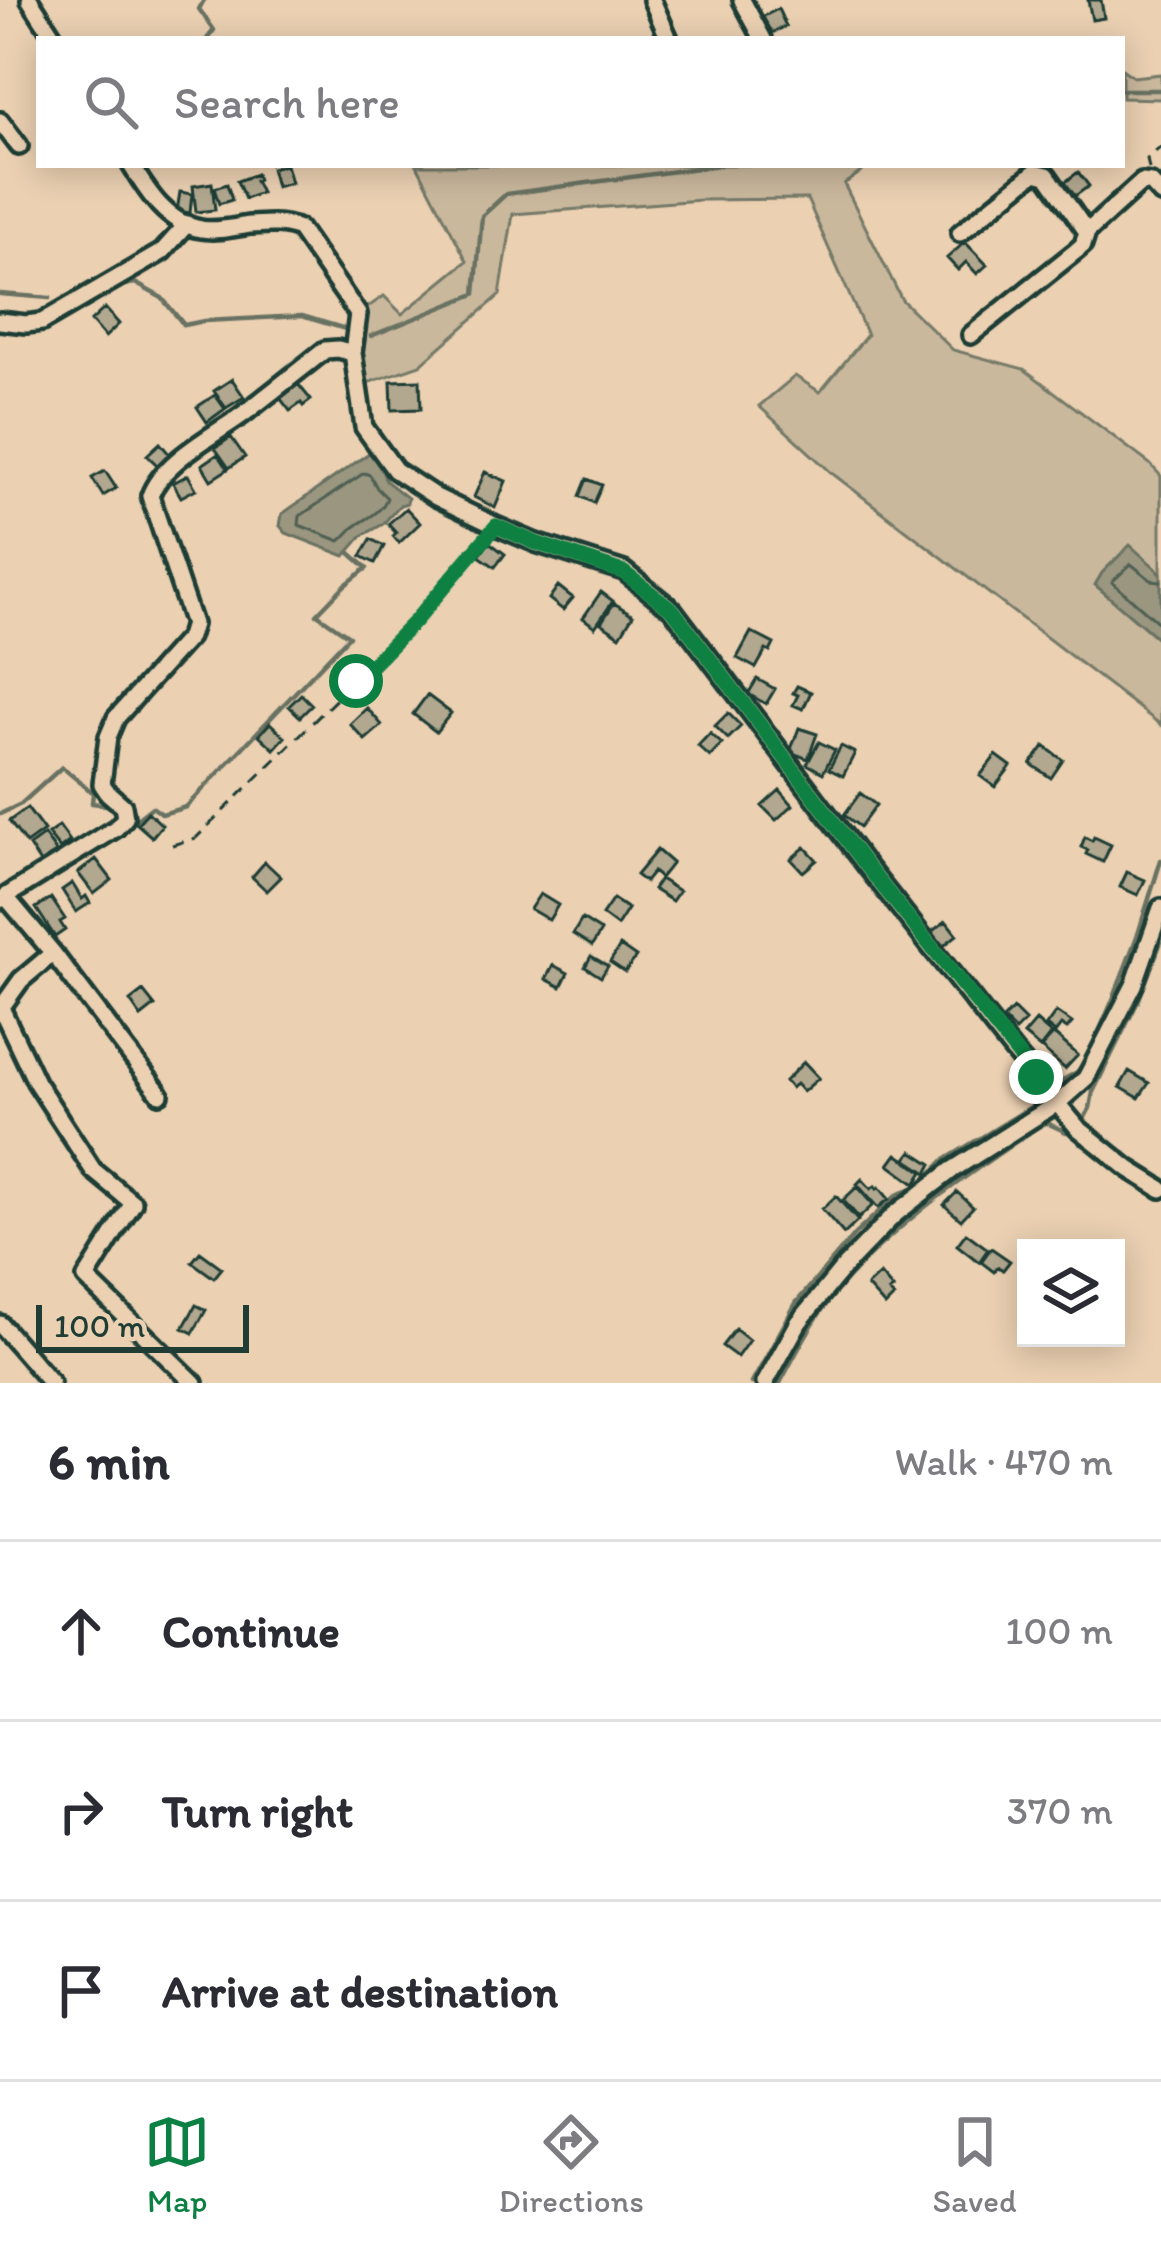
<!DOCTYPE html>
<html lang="en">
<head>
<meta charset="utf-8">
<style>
	:root { --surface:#fff; --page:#f7f7f7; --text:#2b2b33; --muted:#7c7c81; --line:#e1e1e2; --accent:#0b8043 }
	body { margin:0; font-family:Itim,sans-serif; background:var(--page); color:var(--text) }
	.controls { position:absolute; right:36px; bottom:36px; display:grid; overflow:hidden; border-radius:0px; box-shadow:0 6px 30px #0003 }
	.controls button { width:108px; height:108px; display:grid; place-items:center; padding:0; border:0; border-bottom:3px solid var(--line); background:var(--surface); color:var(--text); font:60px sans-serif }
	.scale { position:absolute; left:36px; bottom:30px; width:213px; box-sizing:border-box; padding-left:12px; border:6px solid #1f3d34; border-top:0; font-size:33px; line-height:42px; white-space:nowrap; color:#1f3d34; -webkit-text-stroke:9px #ebd0b2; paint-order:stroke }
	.stop { position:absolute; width:36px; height:36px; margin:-27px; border:9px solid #0b8043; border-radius:50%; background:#fff }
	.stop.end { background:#0b8043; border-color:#fff; box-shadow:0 3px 12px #0008 }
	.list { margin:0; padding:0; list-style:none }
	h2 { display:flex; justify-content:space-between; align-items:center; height:156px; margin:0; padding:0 48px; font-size:51px }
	h2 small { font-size:39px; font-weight:400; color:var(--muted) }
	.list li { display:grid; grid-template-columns:78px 1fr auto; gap:36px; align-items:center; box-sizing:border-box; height:180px; padding:0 48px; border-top:3px solid var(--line) }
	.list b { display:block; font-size:45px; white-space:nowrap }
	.list em { font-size:39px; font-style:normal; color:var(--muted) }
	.icon { flex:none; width:66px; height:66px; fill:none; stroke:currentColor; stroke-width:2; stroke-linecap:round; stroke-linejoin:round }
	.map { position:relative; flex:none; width:1161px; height:1383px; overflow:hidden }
	.search { position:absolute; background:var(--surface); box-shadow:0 6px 30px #0003; left:36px; right:36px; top:36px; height:132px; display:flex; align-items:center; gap:30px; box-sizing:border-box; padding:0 42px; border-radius:0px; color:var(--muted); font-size:45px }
	.sheet { height:696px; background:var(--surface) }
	nav { display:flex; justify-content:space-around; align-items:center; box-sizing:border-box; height:168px; border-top:3px solid var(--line); background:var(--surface); font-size:33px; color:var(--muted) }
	nav a { display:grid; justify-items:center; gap:6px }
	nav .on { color:var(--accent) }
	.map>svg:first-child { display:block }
	.green { fill:#cab89d; stroke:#747a68; stroke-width:3 }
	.water { fill:#9a9680; stroke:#697262; stroke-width:3 }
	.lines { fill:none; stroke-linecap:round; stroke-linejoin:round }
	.shore { stroke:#506152; stroke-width:3 }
	.stream { stroke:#697262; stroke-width:4.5 }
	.building { fill:#b2a78f; stroke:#1f3d34; stroke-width:3 }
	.minor-casing { stroke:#1f3d34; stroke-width:24 }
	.path { stroke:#1f3d34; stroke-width:3; stroke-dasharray:12 9; stroke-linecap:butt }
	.minor { stroke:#ebd0b2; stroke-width:15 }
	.route { stroke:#0b8043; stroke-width:15 }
</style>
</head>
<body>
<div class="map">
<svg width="1161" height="1383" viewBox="0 0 1161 1383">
	<rect width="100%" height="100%" fill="#ebd0b2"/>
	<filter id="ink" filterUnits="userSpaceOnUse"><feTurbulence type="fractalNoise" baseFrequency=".00833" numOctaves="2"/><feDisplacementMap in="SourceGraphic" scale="24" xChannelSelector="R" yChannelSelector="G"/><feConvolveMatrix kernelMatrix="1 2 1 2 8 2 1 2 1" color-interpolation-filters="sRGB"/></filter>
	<g filter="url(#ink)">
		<!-- green -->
		<path class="green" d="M1122,69l11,8 28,-3v25l-39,-1z
			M417,165h454l-27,19 58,116 51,50 71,19 126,95 11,12v249l-328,-251 -74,-68 36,-30 25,16 47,-57 -60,-136 -106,1 -188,14 -13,81 -80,70 -64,22 2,-73 26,-18 18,18 65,-53z"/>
		<!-- water -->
		<path class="water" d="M372,451l3,1 11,29 22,17 -1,5 -7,2 -17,19 -21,12 -17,20 -59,-23 -6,-7 2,-12z
			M1130,545l31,28v58l-5,6 -61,-52 7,-12z"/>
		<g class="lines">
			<!-- shore -->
			<path class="shore" d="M364,473l6,2 7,13 10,10c-7,17 -20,19 -34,30 -4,4 -8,9 -13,13l-41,-16 1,-9z
				M1161,581l-10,-1 -20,-16 -19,18 49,43"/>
			<!-- stream -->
			<path class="stream" d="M204,0l-5,9 15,21 -7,9
				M1122,90h39
				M114,287l21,-4 27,15 22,27 20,-4 98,-5 47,14
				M0,294l50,4
				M371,336l104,-42 7,-78 24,-22 214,-29
				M0,814l21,-10 41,-37 31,26 -1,10 21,3
				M123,830l29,-23 10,7 24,-7 163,-171 -32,-22 27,-28 23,-18 -18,-16
				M1083,1121l7,-13 3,-16 46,-93 22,-57
				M752,1383l44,-80 59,-69 42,-39 25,-12 21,-22 91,-56 22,-21 21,-12 9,-11 26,-59 27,-71 22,-71
				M780,1383c15,-28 29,-56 48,-81 58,-75 139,-127 217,-180l21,10 6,-2"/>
		</g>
		<!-- building -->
		<path class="building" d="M1088,0h13l3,18 -12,2z
			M778,9l8,17 -14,7 -3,-6 -5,3 -6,-11z
			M286,165l5,18 -15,4 -5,-19z
			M1078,172l11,14 -14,10 -11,-13z
			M256,174l2,6 -3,1 6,12 -16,6 -8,-18z
			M212,183l3,27 -19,2 -3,-26z
			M227,184l5,16 -13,4 -5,-16z
			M180,192l12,2 -2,19 -13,-2z
			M965,242l22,23 -10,9 -11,-12 -8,8 -11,-12z
			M105,308l14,16 -14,13 -14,-16z
			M232,379l12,18 -18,11 -12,-17z
			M420,380l1,29 -29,1 -1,-29z
			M298,384l13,16 -8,6 -2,-3 -11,8 -10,-13z
			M215,395l10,14 -18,13 -10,-15z
			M231,437l14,20 -16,11 -14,-20z
			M160,443l10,12 -12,11 -11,-11z
			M218,454l10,15 -17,11 -9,-15z
			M105,471l11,17 -13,8 -11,-18z
			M485,472l21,9 -11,27 -21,-11z
			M188,475l8,14 -15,8 -8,-14z
			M587,479l15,6 -8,18 -14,-7z
			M406,508l14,15 -21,20 -6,-7 3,-3 -8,-9z
			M371,539l13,7 -9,17 -14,-7z
			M489,542l16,12 -10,13 -16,-11z
			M558,586l15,12 -10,12 -14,-11z
			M601,592l12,9 -18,26 -12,-9z
			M614,603l19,12 -13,21 -19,-13z
			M751,632l23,12 -4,8 -4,-2 -10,18 -19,-10z
			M757,679l18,10 -9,15 -18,-10z
			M797,686l14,6 -8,17 -10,-4 5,-10 -5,-2z
			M301,694l11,11 -12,12 -11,-11z
			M427,695l24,18 -15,19 -23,-18z
			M367,708l15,17 -17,15 -15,-16z
			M728,713l13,13 -13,13 -13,-13z
			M270,723l15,14 -11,12 -15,-14z
			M799,728l18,6 -9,25 -18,-7z
			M710,733l12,11 -12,13 -12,-11z
			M819,742l16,8 -12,23 -16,-9z
			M841,746l14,7 -12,23 -14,-7z
			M1044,746l19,14 -12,18 -20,-14z
			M996,755l15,11 -16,21 -15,-11z
			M780,790l13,15 -17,15 -14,-14z
			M860,793l16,12 -16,22 -16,-12z
			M27,808l17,23 -18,13 -17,-23z
			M148,812l14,13 -10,12 -15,-13z
			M59,826l11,15 -10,8 -12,-15z
			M44,835l13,18 -16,11 -12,-18z
			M1085,837l7,4 2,-4 17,8 -8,17 -17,-8 2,-4 -7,-3z
			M805,847l12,13 -14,12 -12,-13z
			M657,850l15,13 -12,15 -7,-6 -8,10 -9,-7z
			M96,859l16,21 -18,14 -16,-21z
			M265,862l16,15 -14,14 -15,-14z
			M1127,872l18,8 -7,15 -18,-8z
			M660,879l19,12 -7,10 -19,-12z
			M72,883l10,16 4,-3 4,7 -14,9 -14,-22z
			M540,894l18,11 -9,15 -19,-11z
			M51,898l14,21 -5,3 5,8 -10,7 -19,-29z
			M613,899l15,10 -11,17 -15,-11z
			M582,919l19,12 -9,15 -19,-12z
			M946,921l11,14 -15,12 -11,-15z
			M620,946l16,11 -11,15 -15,-10z
			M591,956l17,10 -7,11 -16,-10z
			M553,965l15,8 -7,14 -15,-8z
			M143,991l12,15 -14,11 -11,-16z
			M1013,1009l12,12 -10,10 -12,-12z
			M1056,1012l16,11 -5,6 -6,-4 -6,8 -9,-7z
			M1036,1021l15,13 -11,14 -16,-13z
			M1054,1034l24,21 -13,14 -24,-21z
			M804,1062l15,16 -16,14 -7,-8 -5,4 -6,-7z
			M1129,1071l20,12 -10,15 -19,-11z
			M912,1151l20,13 -5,9 -21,-14z
			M897,1154l26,18 -8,12 -26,-19z
			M862,1179l9,10 4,-3 2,3 2,-2 10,12 -11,9 -21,-24z
			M857,1187l16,18 -14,13 -16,-18z
			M957,1192l16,15 -12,13 -17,-15z
			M836,1196l22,25 -14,13 -22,-25z
			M966,1233l22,16 -9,13 -22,-17z
			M991,1248l19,13 -7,9 -5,-3 -4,5 -13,-10z
			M200,1252l22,16 -8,10 -22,-16z
			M880,1274l13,15 -4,3 5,5 -9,9 -18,-20z
			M196,1305l10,5 -13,23 -10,-5z
			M735,1329l14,11 -12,17 -15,-11z"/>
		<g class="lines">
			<!-- minor casing -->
			<g class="minor-casing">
				<path id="minor" d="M30,0l25,39
					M652,0l17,39
					M742,0l21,39
					M0,121l19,25
					M131,165c16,26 36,59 70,64 16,3 34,-2 49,-4 17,-1 33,-3 49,4l59,85 -5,39 11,74 31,43 41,27 60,29 40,17 88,28 49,39 196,259 145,183 64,76 51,41 32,20
					M960,233l75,-61 12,3 40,57 55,-50 9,1 10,11
					M0,321l26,3 16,-2 120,-70 25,-28
					M971,335l105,-84 7,-6 4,-13
					M6,897l47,56 -32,27 -20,28 35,74 57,88 40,33 -47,75 108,105
					M0,900l116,-72 9,-10 -2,-12 -15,-13 -6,-9 6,-47 8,-19 73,-81 4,-13 -43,-128c12,-34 63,-60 92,-81 28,-21 55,-43 83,-65l13,-1 15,4
					M53,953l107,141
					M0,1324l51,59
					M765,1383l34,-61 43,-53 52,-54 58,-45 107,-68 27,-24 48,-93 27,-77"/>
			</g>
			<!-- path -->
			<path class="path" d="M1149,169l-2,-10 14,-12
				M172,845l24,-7 219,-217 72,-85"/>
			<!-- minor -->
			<use href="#minor" class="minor"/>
		</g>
	</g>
	<g class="lines" filter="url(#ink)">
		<!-- route -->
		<path class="route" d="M356,681l59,-60 81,-95 40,17 87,29 50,38 196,259 167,208"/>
	</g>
</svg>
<div class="controls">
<button><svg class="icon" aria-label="layers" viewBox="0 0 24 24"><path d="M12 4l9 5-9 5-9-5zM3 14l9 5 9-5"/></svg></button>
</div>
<div class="scale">100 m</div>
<div class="stop" style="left:356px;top:681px"></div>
<div class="stop end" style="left:1036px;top:1077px"></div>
<div class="search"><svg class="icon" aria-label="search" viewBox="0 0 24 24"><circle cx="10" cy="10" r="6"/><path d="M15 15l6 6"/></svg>Search here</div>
</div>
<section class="sheet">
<h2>6 min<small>Walk · 470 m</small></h2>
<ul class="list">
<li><svg class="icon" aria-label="ahead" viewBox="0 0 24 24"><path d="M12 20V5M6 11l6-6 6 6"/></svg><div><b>Continue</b></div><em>100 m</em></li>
<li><svg class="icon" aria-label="right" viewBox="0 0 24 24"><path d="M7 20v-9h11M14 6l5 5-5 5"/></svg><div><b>Turn right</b></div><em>370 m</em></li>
<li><svg class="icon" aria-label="arrive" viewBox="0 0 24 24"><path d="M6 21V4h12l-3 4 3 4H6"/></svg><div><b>Arrive at destination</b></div></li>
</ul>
</section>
<nav>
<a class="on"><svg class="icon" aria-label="map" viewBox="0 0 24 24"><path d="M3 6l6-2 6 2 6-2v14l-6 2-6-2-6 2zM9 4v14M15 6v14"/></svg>Map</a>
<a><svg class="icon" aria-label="directions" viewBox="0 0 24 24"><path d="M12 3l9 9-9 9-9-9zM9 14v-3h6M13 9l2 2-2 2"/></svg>Directions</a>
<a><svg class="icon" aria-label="saved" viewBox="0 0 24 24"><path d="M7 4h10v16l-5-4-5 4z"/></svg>Saved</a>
</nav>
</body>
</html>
